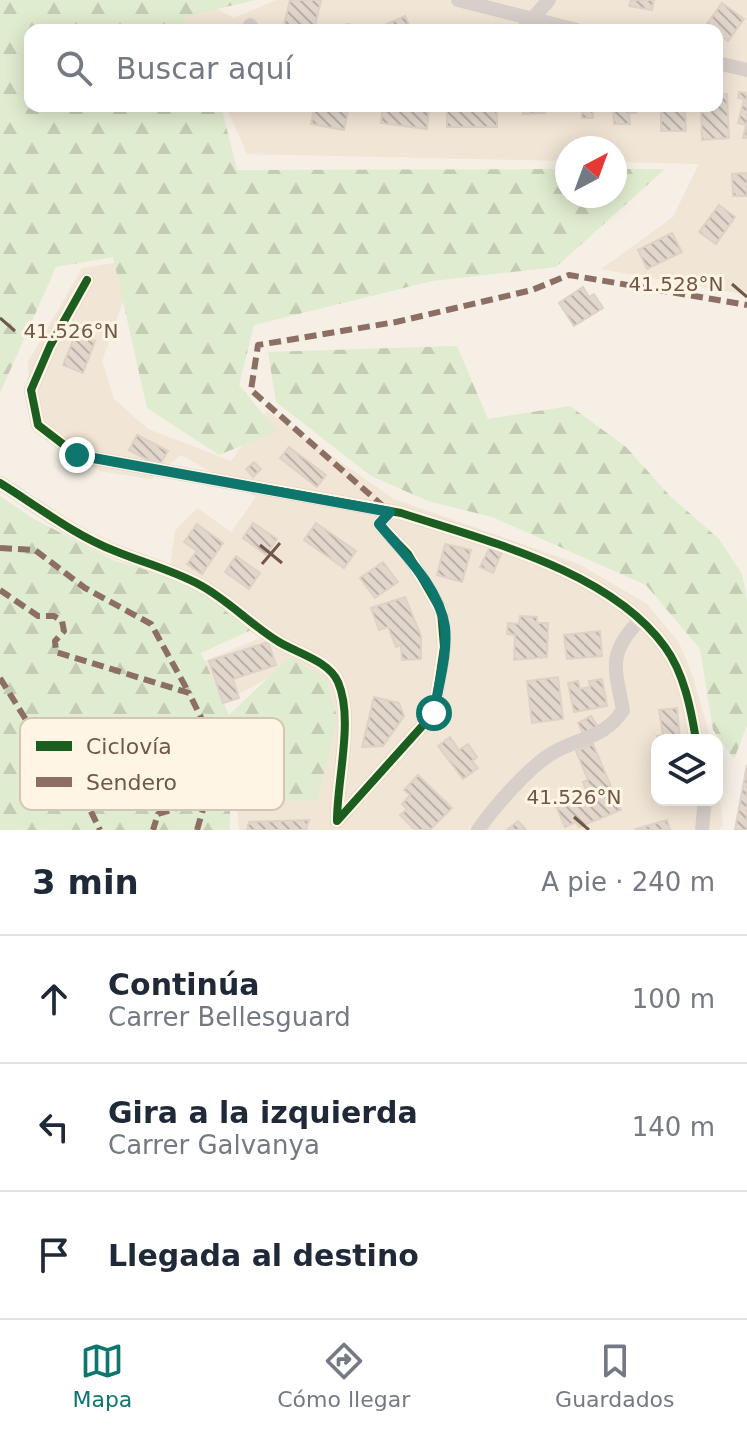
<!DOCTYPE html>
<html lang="es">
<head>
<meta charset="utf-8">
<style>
	:root { --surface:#fff; --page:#f6f6f7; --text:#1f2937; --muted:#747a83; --line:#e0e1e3; --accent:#0f766e }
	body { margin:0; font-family:"DejaVu Sans",sans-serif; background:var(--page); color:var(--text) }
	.controls { position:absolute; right:24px; bottom:24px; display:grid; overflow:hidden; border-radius:16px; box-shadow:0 4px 20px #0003 }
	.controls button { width:72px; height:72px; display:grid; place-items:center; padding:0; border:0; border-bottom:2px solid var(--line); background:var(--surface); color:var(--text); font:40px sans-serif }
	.compass { position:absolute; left:555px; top:136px; width:72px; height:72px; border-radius:50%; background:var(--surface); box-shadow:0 4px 20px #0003; rotate:41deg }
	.stop { position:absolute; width:24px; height:24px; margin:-18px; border:6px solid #0f766e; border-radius:50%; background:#fff }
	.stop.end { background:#0f766e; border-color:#fff; box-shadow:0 2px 8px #0008 }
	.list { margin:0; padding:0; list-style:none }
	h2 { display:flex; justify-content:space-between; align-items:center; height:104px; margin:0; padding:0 32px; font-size:34px }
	h2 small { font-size:26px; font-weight:400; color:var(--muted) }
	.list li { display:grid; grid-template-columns:52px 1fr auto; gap:24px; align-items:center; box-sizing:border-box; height:128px; padding:0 32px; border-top:2px solid var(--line) }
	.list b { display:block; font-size:30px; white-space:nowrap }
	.list p { margin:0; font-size:26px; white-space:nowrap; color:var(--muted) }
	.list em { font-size:26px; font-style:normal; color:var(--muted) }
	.icon { flex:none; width:44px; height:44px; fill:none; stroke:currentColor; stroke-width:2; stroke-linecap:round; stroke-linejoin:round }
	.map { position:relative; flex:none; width:747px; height:830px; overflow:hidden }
	.search { position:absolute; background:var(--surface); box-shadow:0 4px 20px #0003; left:24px; right:24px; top:24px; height:88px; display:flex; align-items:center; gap:20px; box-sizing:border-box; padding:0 28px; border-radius:16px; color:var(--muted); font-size:30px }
	.sheet { height:488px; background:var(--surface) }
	nav { display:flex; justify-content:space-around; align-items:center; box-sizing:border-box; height:112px; border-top:2px solid var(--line); background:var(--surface); font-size:22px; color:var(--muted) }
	nav a { display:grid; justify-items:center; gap:4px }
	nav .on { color:var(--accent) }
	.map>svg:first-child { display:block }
	.residential { fill:#f1e5d5 }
	.forest { fill:url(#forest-firs) }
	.building { fill:url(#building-back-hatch); stroke:#ded2c7; stroke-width:2 }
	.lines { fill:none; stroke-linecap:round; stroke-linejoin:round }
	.street { stroke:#d7cfc9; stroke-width:14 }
	.quiet { stroke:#8d6e63; stroke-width:6; stroke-dasharray:12 6; stroke-linecap:butt }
	.cycleway-casing { stroke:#fff5e4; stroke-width:13 }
	.cycleway { stroke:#1b5e20; stroke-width:8 }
	.route { stroke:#0f766e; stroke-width:10 }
	.ticks { fill:none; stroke:#715747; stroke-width:3 }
	.key { fill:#fff5e4; stroke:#d4c6b5; stroke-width:2 }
	.key-label { font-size:22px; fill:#715747 }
	.ticks-label { font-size:20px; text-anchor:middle; fill:#715747; stroke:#fff5e4; stroke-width:6; stroke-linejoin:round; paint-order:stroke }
</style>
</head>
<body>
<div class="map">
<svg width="747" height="830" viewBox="0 0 747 830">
	<defs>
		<pattern id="forest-firs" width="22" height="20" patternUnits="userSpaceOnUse" patternTransform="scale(2)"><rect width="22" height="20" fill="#e0eccf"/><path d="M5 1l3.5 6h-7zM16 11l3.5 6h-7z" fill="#c4ccb3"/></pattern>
		<pattern id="building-back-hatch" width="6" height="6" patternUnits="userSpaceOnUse" patternTransform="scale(2)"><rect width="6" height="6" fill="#e1d7cd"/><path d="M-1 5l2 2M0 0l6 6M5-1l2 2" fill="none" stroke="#bbb1a8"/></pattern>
	</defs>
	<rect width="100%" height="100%" fill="#f5efe5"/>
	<!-- residential -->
	<path class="residential" d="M200,0l34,18 42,-18h471v295l-146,-26 72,-52 26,-53 -84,-2v-14h-48v13l-320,-7 -21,-48h491v-76h-549z
		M138,259l-36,102 12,38 34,30 83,32 36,-50 127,88 185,65 68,40 32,39 13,31 19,66h-54v60h60v-27l6,52 -4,5h-480l-2,-20 9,-42 43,-102 -71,40 -18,-43 60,-25 -91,-64 6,-43 22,-23 34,24 25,-35 -75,-42 -30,24 -51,-8 -69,-44 -3,-65 54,-94z"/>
	<!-- forest -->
	<path class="forest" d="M0,0h255l-71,17v13h-154v76h191l16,64 330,-1v27h48v-27h50l-109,98 -124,14 -178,44 -15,60 38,46 -58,24 -72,-47 -34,-151 -57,10 -56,126z
		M457,346l31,73 82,-13 56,41 44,49 49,43 23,35 5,26v125l-13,34 -21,-29 -13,-81 -54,-64 -154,-68 -64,-16 -57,-25 -95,-74 -8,-50z
		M0,496l32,22 83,43 49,14 35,17 52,38 -50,23 28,62 61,-58 36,22 12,41 -21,81h-87v29h-230z"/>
	<!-- building -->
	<path class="building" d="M290,0h31l-7,30 -30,-5z
		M631,0h23l-2,10 -23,-4z
		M722,3l22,16 -16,22 -22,-16z
		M405,16l6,14h-28l-1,-4z
		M347,24l20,4 -1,2h-31h11z
		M437,25l32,2v3h-32z
		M739,92l8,1v45h-4l3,-13 -8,-2 6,-24 -6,-1z
		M717,94h10l2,44 -27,2 -1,-34h16z
		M315,106h34l-5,24 -33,-6z
		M383,106h46l-2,23 -46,-6z
		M497,106v21h-50v-20z
		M523,106h22v7l-22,1z
		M582,106h19v3h-8v9h-11z
		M613,106h31h-8v7h-7l1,11h-16z
		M661,106h24l1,25h-25z
		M747,173v23h-14l-1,-22z
		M719,205l16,12 -19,27 -17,-12z
		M672,233l10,19 -35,17 -9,-19z
		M583,287l6,10 5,-3 9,14 -29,18 -15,-23z
		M76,333l19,8 -12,32 -20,-8z
		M137,435l31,16 -9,15 -30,-16z
		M289,447l37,28 -9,12 -37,-29z
		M254,462l7,7 -8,8 -7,-8z
		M253,523l24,16 -11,16 -23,-17z
		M316,523l40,28 -12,17 -40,-28z
		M197,524l26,19 -21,31 -15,-10 10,-13 -13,-9z
		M445,544l26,6 -9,32 -25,-7z
		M490,547l12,5 -9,21 -13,-6z
		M236,556l24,17 -11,16 -24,-17z
		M383,562l15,20 -23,16 -15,-20z
		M405,597l16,39v23l-19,1 -1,-15 -5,2 -8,-20 -9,3 -8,-22z
		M520,616l17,1v6h11l-1,34 -33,3 1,-25 -8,-1 1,-11 11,1z
		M600,631l2,25 -35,3 -3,-24z
		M268,642l8,23 -43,14 6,19 -16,5 -14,-42z
		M558,677l5,42 -31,4 -5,-42z
		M602,679l5,27 -33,6 -6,-29 10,-2 2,8 10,-2 -1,-6z
		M374,697l25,6 5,13 -21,30 -21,1z
		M677,708l3,32h-22l-1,-4 6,-1 -4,-25z
		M591,716l7,11 -14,8 -6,-12z
		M450,737l9,13 9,-6 9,13 -5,4 6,7 -15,11 -25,-33z
		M593,744l28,66 -42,17 -3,-5 -11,5 -9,-21 31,-13 -4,-11 5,-2 -12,-29z
		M747,765v65h-12z
		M418,775l34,33 -22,22h-15l-15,-15 7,-6 -5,-5 8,-9 -6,-5z
		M309,820l-3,10h-59l2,-8z
		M667,820l3,10h-33l-1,-1z
		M518,821l8,9h-19z"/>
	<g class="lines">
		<!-- street -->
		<path class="street" d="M458,0l119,30
			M250,25l4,5
			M522,30l27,-30
			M717,63l30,7
			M87,280l-37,66 -19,44 7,35 39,30 324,58c86,28 209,58 264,134 19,26 26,62 31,93
			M0,483c37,23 74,52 115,68 29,12 57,19 85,34 28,15 51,40 79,57 18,11 50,19 59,40 16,37 -1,97 -1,139l97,-108 10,-66 -3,-36 -33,-57 -29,-30 11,-12
			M478,830c17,-24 53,-66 78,-79 26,-14 50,-14 67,-41 -8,-42 -16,-56 16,-89
			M702,830l3,-30"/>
		<!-- quiet -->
		<path class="quiet" d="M384,507l-133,-117 7,-45 138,-23 136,-32 37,-15 178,30
			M0,548l35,2 50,38 66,36 38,69
			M0,590l38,26h16l8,5 2,10 -9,10 1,11 133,41 24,49 -7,57 -48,15 -5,16
			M0,678l33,53 46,56 21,43
			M197,830l9,-31"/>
		<!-- cycleway casing -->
		<g class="cycleway-casing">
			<path id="cycleway" d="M87,280l-37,66 -19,44 7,35 39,30 324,58c86,28 209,58 264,134 19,26 26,62 31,93
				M0,483c37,23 74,52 115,68 29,12 57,19 85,34 28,15 51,40 79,57 18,11 50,19 59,40 16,37 -1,97 -1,139l97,-108 10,-66 -3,-36 -33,-57 -29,-30 11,-12"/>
		</g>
		<!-- cycleway -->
		<use href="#cycleway" class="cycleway"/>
	</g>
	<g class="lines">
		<!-- route -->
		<path class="route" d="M77,455l313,57 -11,12c24,29 60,63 66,103 3,27 -7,59 -11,86"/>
	</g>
	<!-- ticks -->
	<path class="ticks" d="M732,284l15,13M0,318l15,13M260,545l22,18M262,564l18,-21M574,817l15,13"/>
	<!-- legend -->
	<rect x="20" y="718" width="264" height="92" rx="12" class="key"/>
	<rect x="36" y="741" width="36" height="10" fill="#1b5e20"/>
	<rect x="36" y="777" width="36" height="10" fill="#8d6e63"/>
	<g class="key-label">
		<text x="86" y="754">Ciclovía</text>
		<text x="86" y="790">Sendero</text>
	</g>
	<g class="ticks-label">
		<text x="676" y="291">41.528°N</text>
		<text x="71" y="338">41.526°N</text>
		<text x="574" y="804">41.526°N</text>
	</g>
</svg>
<div class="controls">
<button><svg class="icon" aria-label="layers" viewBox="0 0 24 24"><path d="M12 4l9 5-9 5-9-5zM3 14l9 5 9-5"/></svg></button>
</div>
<svg class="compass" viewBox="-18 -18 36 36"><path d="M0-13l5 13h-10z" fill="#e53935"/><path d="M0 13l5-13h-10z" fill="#747a83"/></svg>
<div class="stop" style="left:434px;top:713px"></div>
<div class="stop end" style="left:77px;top:455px"></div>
<div class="search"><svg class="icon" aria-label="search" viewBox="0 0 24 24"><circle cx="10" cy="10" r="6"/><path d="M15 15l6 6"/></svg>Buscar aquí</div>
</div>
<section class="sheet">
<h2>3 min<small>A pie · 240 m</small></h2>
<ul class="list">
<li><svg class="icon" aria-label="ahead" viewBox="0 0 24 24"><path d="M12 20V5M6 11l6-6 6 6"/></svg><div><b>Continúa</b><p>Carrer Bellesguard</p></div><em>100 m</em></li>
<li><svg class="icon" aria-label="left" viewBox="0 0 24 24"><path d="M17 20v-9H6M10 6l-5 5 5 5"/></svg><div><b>Gira a la izquierda</b><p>Carrer Galvanya</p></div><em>140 m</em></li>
<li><svg class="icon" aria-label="arrive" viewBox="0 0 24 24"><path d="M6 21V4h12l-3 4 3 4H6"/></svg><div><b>Llegada al destino</b></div></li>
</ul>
</section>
<nav>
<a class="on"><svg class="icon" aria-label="map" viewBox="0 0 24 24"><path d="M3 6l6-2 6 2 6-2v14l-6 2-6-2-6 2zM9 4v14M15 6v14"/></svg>Mapa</a>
<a><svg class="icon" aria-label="directions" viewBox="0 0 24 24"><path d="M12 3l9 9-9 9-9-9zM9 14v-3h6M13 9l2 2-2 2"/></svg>Cómo llegar</a>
<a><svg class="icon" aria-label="saved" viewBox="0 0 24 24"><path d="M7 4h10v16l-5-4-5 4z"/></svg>Guardados</a>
</nav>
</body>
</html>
